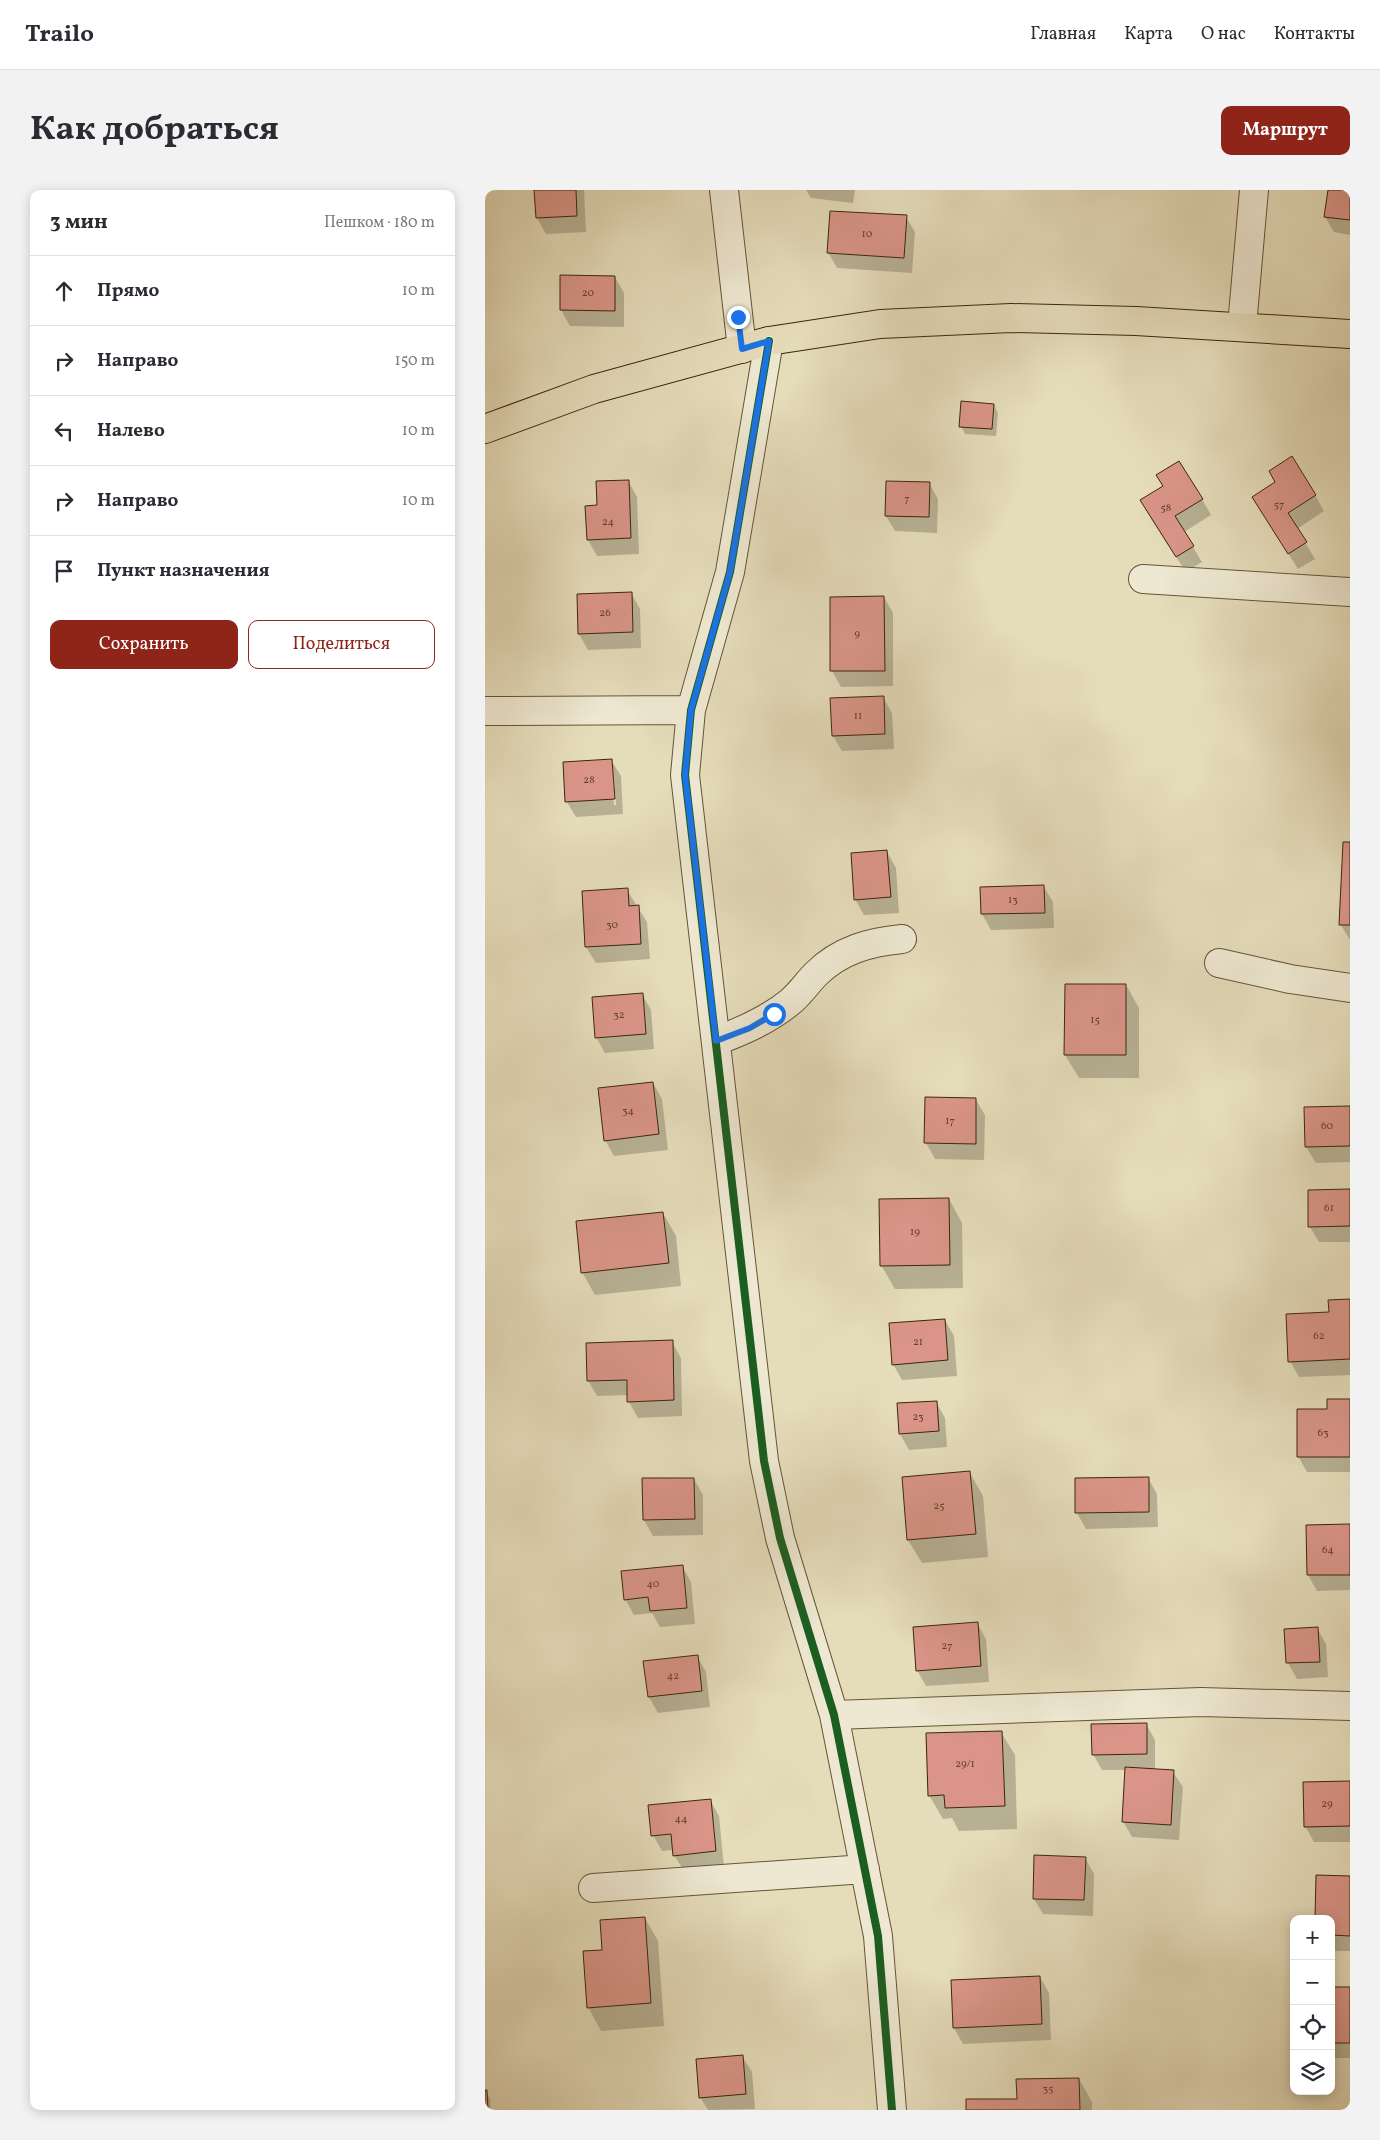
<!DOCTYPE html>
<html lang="ru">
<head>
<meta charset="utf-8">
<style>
	:root { --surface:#fff; --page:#f2f2f3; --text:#2b2b33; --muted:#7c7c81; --line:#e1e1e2; --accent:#8f2418 }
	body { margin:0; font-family:Vollkorn,serif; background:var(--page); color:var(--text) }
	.controls { position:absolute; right:15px; bottom:15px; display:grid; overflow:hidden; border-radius:10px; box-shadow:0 2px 12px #0003 }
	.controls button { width:45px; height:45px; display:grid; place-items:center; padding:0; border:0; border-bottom:1px solid var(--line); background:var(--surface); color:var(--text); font:25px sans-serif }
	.stop { position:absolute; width:15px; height:15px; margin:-11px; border:4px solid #1a73e8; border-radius:50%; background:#fff }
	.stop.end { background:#1a73e8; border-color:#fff; box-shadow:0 1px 5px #0008 }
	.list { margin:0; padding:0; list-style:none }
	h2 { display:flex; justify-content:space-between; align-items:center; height:65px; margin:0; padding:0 20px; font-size:21px }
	h2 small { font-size:16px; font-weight:400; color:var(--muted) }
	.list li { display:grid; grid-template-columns:32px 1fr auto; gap:15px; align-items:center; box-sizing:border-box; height:70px; padding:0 20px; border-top:1px solid var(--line) }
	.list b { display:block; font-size:19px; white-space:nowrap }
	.list em { font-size:16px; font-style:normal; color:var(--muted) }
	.actions { display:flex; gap:10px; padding:15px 20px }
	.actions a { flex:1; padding:11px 0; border:1px solid var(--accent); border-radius:10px; text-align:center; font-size:18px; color:var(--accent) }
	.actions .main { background:var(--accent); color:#fff }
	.icon { flex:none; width:28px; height:28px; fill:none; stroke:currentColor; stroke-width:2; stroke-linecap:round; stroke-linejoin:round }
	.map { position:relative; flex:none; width:865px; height:1920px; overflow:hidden; border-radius:10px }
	header { display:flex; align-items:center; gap:30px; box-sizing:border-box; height:70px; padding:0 25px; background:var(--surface); border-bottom:1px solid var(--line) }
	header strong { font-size:24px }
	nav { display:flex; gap:28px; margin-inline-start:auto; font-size:18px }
	.intro { display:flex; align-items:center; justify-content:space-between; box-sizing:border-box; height:120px; padding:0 30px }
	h1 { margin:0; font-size:35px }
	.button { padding:12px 22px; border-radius:10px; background:var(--accent); color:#fff; font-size:18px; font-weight:700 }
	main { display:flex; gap:30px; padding:0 30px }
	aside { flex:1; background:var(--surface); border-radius:10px; box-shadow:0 2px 12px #0003 }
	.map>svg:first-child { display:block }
	.shadow { fill:#0003; fill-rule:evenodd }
	.building { fill:#da9588; stroke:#3c260a }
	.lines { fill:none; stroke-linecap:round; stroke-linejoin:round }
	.minor-casing { stroke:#665436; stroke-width:30 }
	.major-casing { stroke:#3c260a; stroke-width:30 }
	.minor { stroke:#eee8d2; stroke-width:28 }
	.major { stroke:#e5dcba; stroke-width:28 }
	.cycleway-casing { stroke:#eee8d2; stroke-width:11 }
	.cycleway { stroke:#1b5e20; stroke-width:8 }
	.route { stroke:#1a73e8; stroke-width:6 }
	.labels { text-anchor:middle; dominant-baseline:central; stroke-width:4; stroke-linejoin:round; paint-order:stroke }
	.number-label { font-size:11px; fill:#64422a }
</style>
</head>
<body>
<header>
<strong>Trailo</strong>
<nav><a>Главная</a><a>Карта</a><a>О нас</a><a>Контакты</a></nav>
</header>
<div class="intro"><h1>Как добраться</h1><a class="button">Маршрут</a></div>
<main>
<aside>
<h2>3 мин<small>Пешком · 180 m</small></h2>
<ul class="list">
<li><svg class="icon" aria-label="ahead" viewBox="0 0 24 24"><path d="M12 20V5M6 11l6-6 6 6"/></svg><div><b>Прямо</b></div><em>10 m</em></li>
<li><svg class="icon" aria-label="right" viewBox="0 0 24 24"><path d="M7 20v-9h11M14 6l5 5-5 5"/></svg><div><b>Направо</b></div><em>150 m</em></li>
<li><svg class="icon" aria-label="left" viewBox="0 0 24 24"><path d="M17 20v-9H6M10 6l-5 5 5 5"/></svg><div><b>Налево</b></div><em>10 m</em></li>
<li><svg class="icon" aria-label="right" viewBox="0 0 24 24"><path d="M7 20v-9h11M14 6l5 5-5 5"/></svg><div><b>Направо</b></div><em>10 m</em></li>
<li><svg class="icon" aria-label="arrive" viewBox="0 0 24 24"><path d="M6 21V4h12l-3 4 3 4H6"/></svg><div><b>Пункт назначения</b></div></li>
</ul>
<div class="actions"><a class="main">Сохранить</a><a>Поделиться</a></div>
</aside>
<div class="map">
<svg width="865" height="1920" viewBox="0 0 865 1920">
	<rect width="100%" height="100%" fill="#e5dcba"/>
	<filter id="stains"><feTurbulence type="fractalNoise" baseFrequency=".004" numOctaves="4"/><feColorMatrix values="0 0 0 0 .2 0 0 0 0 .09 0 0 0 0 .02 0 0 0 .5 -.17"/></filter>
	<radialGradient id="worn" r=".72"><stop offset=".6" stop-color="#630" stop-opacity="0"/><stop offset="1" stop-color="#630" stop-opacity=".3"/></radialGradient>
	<!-- shadow -->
	<path class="shadow" d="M51,0h48l2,42 -40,2 -9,-16z
		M321,0h49l-2,13 -42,-5z
		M844,0h21v45l-16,-3 -9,-15z
		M421,27l9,15 -3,41 -75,-5 -9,-16z
		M77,87h53l9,16v34l-54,-1 -9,-16z
		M509,215l4,8 -2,23 -31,-2 -4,-8z
		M143,291l9,16 2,57 -42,2 -9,-16 10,-33z
		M444,293l9,16 -1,34 -42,-2 -9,-15z
		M830,305l9,16 -27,18 18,30 -17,10 -35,-56z
		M717,309l9,16 -27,17 18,30 -16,10 -36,-55z
		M146,403l9,16 1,39 -53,2 -9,-16z
		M399,407l9,16v73l-52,1 -9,-16z
		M398,507l9,16 2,36 -52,2 -9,-15z
		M126,570l10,16 2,38 -47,3 -9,-15zM127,585h2l2,30h-2z
		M865,654v96l-9,-15z
		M402,662l9,16 3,45 -35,2 -9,-16z
		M559,697l9,15 1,26 -63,2 -9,-16z
		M142,700l20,32 3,37 -54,4 -10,-16 -3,-55z
		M641,795l13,23v70h-60l-14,-23z
		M157,804l9,16 3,39 -49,4 -9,-16z
		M168,893l9,16 6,51 -54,6 -9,-16z
		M441,909l50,1 9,15 -1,45 -49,-1 -9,-16z
		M865,917v55l-34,1 -10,-16z
		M865,1001v51h-31l-9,-15z
		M464,1009l13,24 1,65 -68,1 -14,-24z
		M178,1023l13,23 5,50 -86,9 -13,-23z
		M865,1110v75l-51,2 -9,-16 40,-48z
		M460,1130l9,16 3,40 -55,4 -9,-16z
		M187,1152l9,16 1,58 -44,2 -9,-16 -1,-7 -31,1 -9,-16z
		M865,1210v72h-43l-9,-16 30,-45z
		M451,1212l9,16 2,29 -38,3 -9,-16z
		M485,1283l13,23 5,61 -66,6 -14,-23 -5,-62z
		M663,1288l9,16 1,33 -72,2 -9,-16z
		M209,1289l9,16v40l-50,1 -9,-16z
		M865,1336v64l-33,1 -9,-16z
		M197,1376l9,16 4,42 -35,3 -8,-14 -18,2 -9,-16z
		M492,1433l9,16 3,43 -63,4 -9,-16z
		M832,1438l9,16 2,33 -31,2 -9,-16 -2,-33z
		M212,1466l9,16 4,35 -52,6 -9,-16 -4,-35z
		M661,1534l9,16v30l18,2 10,15 -4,53 -47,-3 -9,-16 3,-51h-24l-9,-16z
		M516,1542l14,23 2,74 -58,2 -7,-13 -9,1 -14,-24z
		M865,1592v60h-36l-9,-16z
		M225,1610l9,16 5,51 -40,4 -10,-16v-5l-12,1 -9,-16z
		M600,1668l9,16 -1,42 -50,-2 -9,-15z
		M865,1687v74h-19v-32z
		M160,1728l13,23 6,85 -63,5 -13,-24 15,-56z
		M555,1787l9,16 2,47 -88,4 -9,-16 -2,-47z
		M846,1798l19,1v69h-19z
		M257,1866l10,16 3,37 -47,1 -8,-13z
		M594,1889l13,23v8h-124l50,-10z
		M0,1901l5,8 1,11h-6z"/>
	<!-- building -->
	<path class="building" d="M49,0h42l1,26 -41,2z
		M843,0h22v30l-26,-3z
		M345,21l77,4 -3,43 -77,-5z
		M75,85l55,1v35l-55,-1z
		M476,211l33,3 -2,25 -33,-2z
		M807,266l24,39 -28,18 19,29 -19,12 -36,-57 23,-15 -6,-11z
		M694,271l24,38 -28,17 19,30 -18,11 -36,-57 23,-14 -7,-11z
		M144,290l2,58 -44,2 -2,-34 12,-1 -1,-24z
		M401,291l44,1 -1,35 -44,-1z
		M147,402l1,40 -55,2 -1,-40z
		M399,406l1,75h-55v-74z
		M399,506l1,38 -53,2 -2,-38z
		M127,569l3,40 -50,3 -2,-40z
		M858,652h7v83h-11z
		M402,660l4,47 -37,3 -3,-47z
		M559,695l1,28 -64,1 -1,-27z
		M143,698l1,18 10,-1 2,39 -56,3 -3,-56z
		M580,794h61v71h-62z
		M158,803l3,41 -51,4 -3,-41z
		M168,892l6,52 -55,7 -6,-53z
		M440,907l51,1v46l-52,-1z
		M865,916v40l-45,1 -1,-40z
		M865,999v37l-42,1v-37z
		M464,1008l1,67 -70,1 -1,-67z
		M178,1022l6,51 -88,10 -5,-52z
		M865,1109v60l-62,3 -2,-48 43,-2 -1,-12z
		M460,1129l3,41 -56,5 -3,-42z
		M188,1150l1,60 -47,2v-22l-40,1 -1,-38z
		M842,1209h23v58h-53v-48h30z
		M452,1211l2,30 -40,3 -2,-31z
		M485,1281l6,63 -69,6 -5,-63z
		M664,1287v35l-74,1v-35z
		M157,1288h52l1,41 -52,1z
		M865,1334v51h-43l-1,-50z
		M198,1375l4,43 -37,3 -2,-14 -24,3 -3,-29z
		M493,1432l3,44 -65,5 -3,-44z
		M833,1437l2,35 -34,1 -2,-34z
		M213,1465l4,36 -54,6 -5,-36z
		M662,1533v31l-55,1 -1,-31z
		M517,1541l3,75 -60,2 -1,-13 -16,1 -2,-63z
		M640,1577l49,3 -3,55 -49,-3z
		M865,1591v45l-46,1 -1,-45z
		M226,1609l5,52 -43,5 -2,-22 -20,2 -3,-31z
		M549,1665l52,2 -2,43 -51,-1z
		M831,1685l34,1v60l-19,-1v-16h-16z
		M160,1727l6,86 -64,5 -4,-57 19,-1 -2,-30z
		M555,1786l2,48 -89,4 -2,-48z
		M846,1797h19v56h-19z
		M258,1865l3,39 -47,4 -3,-39z
		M594,1888l1,32h-114v-11h51l-1,-20z
		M0,1900h2l1,20h-3z"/>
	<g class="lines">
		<!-- minor casing -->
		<g class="minor-casing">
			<path id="minor" d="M239,0l18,159
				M757,136l12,-136
				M284,151l-39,231 -39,138 -6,65 79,686 16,77 54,177 44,221 14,174
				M658,389l207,13
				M0,521l206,-1
				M734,773l71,16 60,9
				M231,851c27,-10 52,-21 74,-39 10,-8 17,-19 26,-28 24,-24 54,-32 86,-35
				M349,1525l367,-13 149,4
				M108,1698l272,-19"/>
		</g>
		<!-- major casing -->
		<g class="major-casing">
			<path id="major" d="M0,239l109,-40 175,-48 111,-17 131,-6 125,3 214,13"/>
		</g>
		<!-- minor -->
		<use href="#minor" class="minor"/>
		<!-- major -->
		<use href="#major" class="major"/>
		<!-- cycleway casing -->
		<g class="cycleway-casing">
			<path id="cycleway" d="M284,151l-39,231 -39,138 -6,65 79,686 16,77 54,177 44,221 14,174"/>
		</g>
		<!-- cycleway -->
		<use href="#cycleway" class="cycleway"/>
	</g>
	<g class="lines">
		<!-- route -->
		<path class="route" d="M253,127l4,32 27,-8 -39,231 -39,138 -6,65 31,266 34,-13 24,-14"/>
	</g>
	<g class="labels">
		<!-- number labels -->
		<g class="number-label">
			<text x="382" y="44">10</text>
			<text x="103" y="103">20</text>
			<text x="422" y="309">7</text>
			<text x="794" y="315">57</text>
			<text x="681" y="318">58</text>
			<text x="123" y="332">24</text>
			<text x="120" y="423">26</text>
			<text x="372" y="444">9</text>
			<text x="373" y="526">11</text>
			<text x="104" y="590">28</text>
			<text x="528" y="710">13</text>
			<text x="127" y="735">30</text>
			<text x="134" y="825">32</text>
			<text x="610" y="830">15</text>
			<text x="143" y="921">34</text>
			<text x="465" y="931">17</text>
			<text x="842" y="936">60</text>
			<text x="844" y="1018">61</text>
			<text x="430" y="1042">19</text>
			<text x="834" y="1146">62</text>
			<text x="433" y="1152">21</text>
			<text x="433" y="1227">23</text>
			<text x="838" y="1243">63</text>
			<text x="454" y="1316">25</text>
			<text x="843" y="1360">64</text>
			<text x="168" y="1394">40</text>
			<text x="462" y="1456">27</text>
			<text x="188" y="1486">42</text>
			<text x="480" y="1574">29/1</text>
			<text x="842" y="1614">29</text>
			<text x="196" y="1629">44</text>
			<text x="563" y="1899">35</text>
		</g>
	</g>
	<rect width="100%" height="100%" filter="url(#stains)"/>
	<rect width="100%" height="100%" fill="url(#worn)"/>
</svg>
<div class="controls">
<button>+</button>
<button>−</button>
<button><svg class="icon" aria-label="locate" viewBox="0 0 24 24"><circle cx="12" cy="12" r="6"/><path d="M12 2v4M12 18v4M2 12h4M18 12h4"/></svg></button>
<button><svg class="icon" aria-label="layers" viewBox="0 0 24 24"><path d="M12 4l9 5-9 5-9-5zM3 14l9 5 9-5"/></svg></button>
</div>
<div class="stop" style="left:289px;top:824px"></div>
<div class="stop end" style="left:253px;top:127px"></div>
</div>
</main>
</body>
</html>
